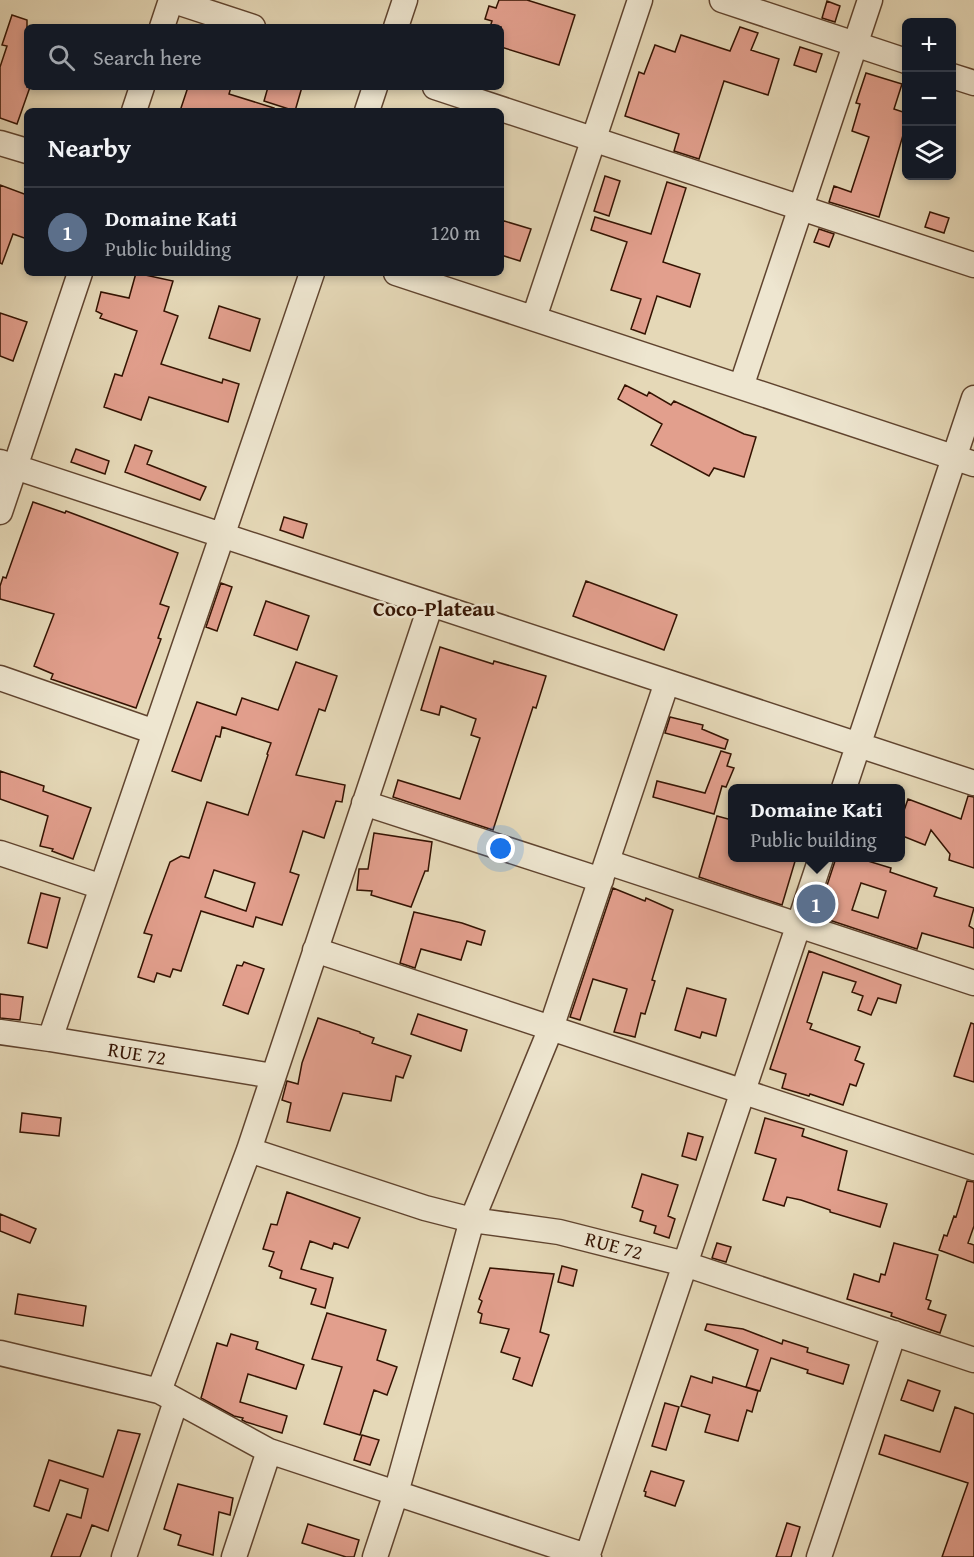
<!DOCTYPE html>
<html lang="en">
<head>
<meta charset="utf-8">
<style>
	:root { --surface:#171b24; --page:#242831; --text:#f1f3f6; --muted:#9ea1a6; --line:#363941; --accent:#1a73e8 }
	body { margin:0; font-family:"Gentium Book Plus",serif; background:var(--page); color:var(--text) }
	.controls { position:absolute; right:18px; top:18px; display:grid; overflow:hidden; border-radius:9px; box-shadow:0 3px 9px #0003 }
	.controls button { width:54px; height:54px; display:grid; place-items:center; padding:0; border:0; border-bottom:2px solid var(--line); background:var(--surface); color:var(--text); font:30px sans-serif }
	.you { position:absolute; left:501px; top:849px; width:21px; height:21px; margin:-15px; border:4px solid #fff; border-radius:50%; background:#1a73e8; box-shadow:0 0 0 9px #1a73e833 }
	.badge { display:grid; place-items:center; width:39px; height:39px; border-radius:50%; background:var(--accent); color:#fff; font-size:20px; font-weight:700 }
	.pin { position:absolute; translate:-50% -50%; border:3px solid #fff; box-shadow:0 2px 6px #0006 }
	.popup { position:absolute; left:728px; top:784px; width:177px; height:78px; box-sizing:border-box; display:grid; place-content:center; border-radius:9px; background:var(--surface); filter:drop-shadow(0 2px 4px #0005); font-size:20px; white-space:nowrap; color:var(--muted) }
	.popup b { font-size:22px; color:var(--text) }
	.popup::after { content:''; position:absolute; left:50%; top:100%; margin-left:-12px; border:12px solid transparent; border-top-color:var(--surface) }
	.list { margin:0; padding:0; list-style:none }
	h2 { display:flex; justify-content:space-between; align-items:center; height:78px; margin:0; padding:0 24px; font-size:26px }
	h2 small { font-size:20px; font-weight:400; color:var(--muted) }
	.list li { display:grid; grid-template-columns:39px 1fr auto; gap:18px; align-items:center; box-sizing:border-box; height:90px; padding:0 24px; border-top:2px solid var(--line) }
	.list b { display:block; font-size:22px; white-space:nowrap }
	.list p { margin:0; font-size:20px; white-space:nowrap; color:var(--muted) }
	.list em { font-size:20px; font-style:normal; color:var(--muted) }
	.icon { flex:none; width:33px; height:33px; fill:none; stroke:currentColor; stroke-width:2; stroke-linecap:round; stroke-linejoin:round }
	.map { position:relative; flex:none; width:974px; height:1557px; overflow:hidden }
	.search { position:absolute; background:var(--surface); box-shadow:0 3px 9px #0003; left:24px; top:24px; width:480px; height:66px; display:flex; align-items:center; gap:15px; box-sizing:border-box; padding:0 21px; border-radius:9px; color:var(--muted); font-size:22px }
	.panel { position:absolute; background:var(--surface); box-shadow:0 3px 9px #0003; left:24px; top:108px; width:480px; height:168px; border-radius:9px }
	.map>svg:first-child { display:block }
	.building { fill:#e29f8d; stroke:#341302; stroke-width:1.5; fill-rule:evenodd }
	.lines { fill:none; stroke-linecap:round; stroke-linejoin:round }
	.minor-casing { stroke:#60442f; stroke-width:27 }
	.minor { stroke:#eee6d0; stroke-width:24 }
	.labels { text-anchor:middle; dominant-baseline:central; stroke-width:5; stroke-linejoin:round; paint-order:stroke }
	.street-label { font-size:20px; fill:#341302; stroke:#eee6d0 }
	.neighbourhood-label { font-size:21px; font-weight:bold; fill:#341302; stroke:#eee6d0 }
</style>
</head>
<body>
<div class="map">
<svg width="974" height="1557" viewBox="0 0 974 1557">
	<rect width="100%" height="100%" fill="#e5d8b7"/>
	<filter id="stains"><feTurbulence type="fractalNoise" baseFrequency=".00333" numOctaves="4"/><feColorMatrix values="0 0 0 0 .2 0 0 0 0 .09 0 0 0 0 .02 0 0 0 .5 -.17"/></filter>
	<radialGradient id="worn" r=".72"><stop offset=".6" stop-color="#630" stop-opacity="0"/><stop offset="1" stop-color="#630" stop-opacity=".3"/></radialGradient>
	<!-- building -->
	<path class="building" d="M499,0h28l48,15 -16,50 -58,-18v-20h-11l2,-6 -7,-2 4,-13 7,2z
		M827,1l13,5 -5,16 -13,-4z
		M12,15l15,5v67h3l-13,37 -17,-6v-51l7,-21 -5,-1z
		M740,27l18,6 -7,17 28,9 -11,36 -44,-14 -25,78 -25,-8 5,-17 -54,-18 14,-44 5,2 11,-29 20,7 6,-17 49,16z
		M800,47l22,7 -6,18 -22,-7z
		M866,73l36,11 -8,25 12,4v12l-27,92 -50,-15 5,-16 17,6 18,-55 -17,-6 8,-27 -4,-1z
		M188,87h43l-2,7 45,14 -1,3h-93z
		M268,87h34l-7,24 -31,-10z
		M605,176l15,5 -11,35 -15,-5z
		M667,182l19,6 -23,74 37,12 -10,33 -33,-11 -12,38 -14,-5 10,-30 -30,-9 16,-48 -36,-12 4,-13 56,17z
		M0,185l27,10v44l-14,-5 -11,30 -2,-1z
		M930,212l19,6 -5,15 -19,-6z
		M501,220l30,9 -11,32 -19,-6z
		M819,229l15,5 -5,13 -15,-5z
		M136,273l37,8 -9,30 14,5 -17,48 61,19 1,-4 16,5 -11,38 -79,-25 -8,23 -37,-13 11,-33 7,2 15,-45 -37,-13 2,-4 -6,-3 5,-19 28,6z
		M219,306l41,13 -10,32 -41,-13z
		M0,313l27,9 -14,39 -13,-5z
		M625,385l22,11 2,-4 22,13 3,-4 70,33 12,3 -12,40 -30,-9 -5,8 -58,-31 11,-21 -44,-25z
		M135,445l17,6 -5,13 59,23 -6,13 -75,-28z
		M76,449l33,12 -4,13 -34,-12z
		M33,502l32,11 1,-2 112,42 -18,51 9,3 -11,31 3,1 -25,69 -85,-29 2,-5 -19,-8 20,-52 -54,-15v-13l3,-9 3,1z
		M284,517l23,7 -4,14 -23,-8z
		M586,581l91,34 -13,35 -91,-34z
		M221,583l11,4 -15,44 -11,-4z
		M266,601l43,15 -12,34 -43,-15z
		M440,647l53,17 1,-3 52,15 -10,32 -3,-1 -40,123 -100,-33 5,-17 62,19 20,-61 -9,-3 5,-16 -35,-13 -2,9 -18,-5z
		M296,662l41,14 -12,35 -6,-2 -23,66 49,10 -3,17 -6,-1 -12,37 -21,-7 -13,41 9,3 -17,50 -26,-8 -3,10 -52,-16 -20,60 -8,-2 -3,8 -13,-4 -3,9 -16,-5 14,-42 -8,-2 26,-71 11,-6 8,2 18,-56 41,13 20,-60 -1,-1 4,-11 -49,-16 -2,10 -4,-1 -15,45 -29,-10 25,-69 39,13 6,-17 36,12zM214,870l41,13 -9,28 -41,-14z
		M670,717l33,8 -1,4 26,11 -3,9 -60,-16z
		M721,751l10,3 -4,12 7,2 -8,19 -4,-1 -8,28 -61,-17 4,-16 48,12z
		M0,771l44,15 -1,5 48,17 -18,51 -21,-8 1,-2 -13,-3 8,-30 -48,-17z
		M968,796l6,1v71l-25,-8 1,-6 -19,-24 -6,15 -25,-10v-13l8,-23 53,20z
		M717,816l15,4v38h64l-14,47 -83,-28z
		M374,833l58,9 -4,29h-3l-14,36 -40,-12 1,-4 -15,-1 2,-21h9z
		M836,858h22l33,10 -1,4 47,16 -3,8 40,12 -5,18 5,3v19l-52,-15 -5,16 -100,-33zM861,883l25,8 -8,27 -26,-8z
		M613,888l32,13 1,-3 27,12 -21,70 3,1 -10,33 -4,-1 -6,24 -21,-5 13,-43 -34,-10 -13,41 -10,-3z
		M41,893l19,5 -13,50 -19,-5z
		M414,912l48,11 23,8 -4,14 -14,-4 -6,19 -40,-11 -6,19 -15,-5z
		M809,951l92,34 -5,18 -18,-5 -7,17 -13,-5 5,-14 -11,-4 4,-10 -33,-10 -16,50 5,2 -2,5 50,18 -5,13 9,4 -8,22 -6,-2 -7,21 -33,-11 -1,2 -27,-8 4,-14 -16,-5z
		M244,962l20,7 -16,45 -25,-9 14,-40 5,1z
		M687,988l39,11 -10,37 -14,-4 -2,6 -25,-8z
		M0,994l23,3 -3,23 -20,-2z
		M418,1014l49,16 -6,21 -50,-17z
		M318,1018l42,14v1l14,5 -2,5 39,13 -8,22 -7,-2 -5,25 -48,-8 -13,38 -43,-9 4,-19 -9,-3 5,-19 11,3 4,-21z
		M971,1023l3,1v58l-20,-6z
		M22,1113l39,5 -2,18 -39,-4z
		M765,1118l39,11 -2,7 45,15 -9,39 49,14 -7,23 -50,-15v-2l-29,-10 -14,-3 -3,9 -21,-6 13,-41 -21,-6z
		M688,1133l15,4 -7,23 -14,-4z
		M642,1174l36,11 -10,31 7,3 -6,19 -15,-5 2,-7 -16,-5 3,-10 -11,-4z
		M967,1181l7,1v44l-6,17 6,2v18l-35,-13 5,-15 3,1 7,-20 2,1z
		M287,1192l73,26 -12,30 -14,-5 -2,6 -22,-8 -9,28 32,9 -8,30 -14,-4 5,-15 -36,-11 2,-7 -13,-5 5,-14 -11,-3 8,-25 6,1z
		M0,1214l36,15 -6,14 -30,-12z
		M717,1243l14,4 -5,15 -14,-4z
		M894,1243l44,12 -12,44 5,2 -3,8 18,6 -6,18 -49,-17 1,-3 -45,-14 7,-25 25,8 2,-8 4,1z
		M562,1266l15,4 -4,16 -15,-4z
		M490,1268l64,6 -14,58 9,3 -17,51 -19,-7 7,-21 -19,-6 8,-23 -29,-6 2,-9 -4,-2 4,-11 -3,-2z
		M18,1294l68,12 -3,20 -68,-12z
		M327,1313l59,17 -9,30 20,7 -10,28 -13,-5 -14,45 -36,-11 18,-57 -30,-8z
		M707,1324l36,5 39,15 1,-4 25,8 -1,4 42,13 -6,19 -36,-11 1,-3 -37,-12 -11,33 -14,-4 12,-37 -53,-20z
		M231,1334l27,8 -2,7 48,16 -8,24 -48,-15 -8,28 47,14 -5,17 -36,-11 -4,-2 1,-2 -9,-2 -33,-18 16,-55 10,3z
		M691,1376l21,7 1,-6 45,14 -6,21 -5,-2 -9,31 -33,-9 5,-17 -29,-9z
		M908,1380l32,11 -7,20 -32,-11z
		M665,1403l14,4 -13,43 -14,-4z
		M955,1407l19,7v143h-32l26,-74 -89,-29 6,-19 55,17z
		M118,1430l22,4 -32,97 -16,-6 -12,32h-29l16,-43 14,4 7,-29 -28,-9 -11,31 -15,-5 15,-46 54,17z
		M362,1435l17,5 -9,25 -16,-5z
		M651,1471l33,10 -9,25 -30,-10 1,-4 -2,-1z
		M178,1484l55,14 -3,17 -11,-3 -6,43 -35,-10 3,-10 -17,-6z
		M787,1523l13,4 -9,30h-15z
		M308,1524l51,16 -5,17h-8l-44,-14z"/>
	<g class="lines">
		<!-- minor casing -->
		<g class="minor-casing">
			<path id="minor" d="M171,0l82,27
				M722,0l184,61
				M162,27l9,-27
				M396,27l9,-27
				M952,76l22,7
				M435,87l539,178
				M134,111l8,-24
				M367,111l8,-24
				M0,143l27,8
				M396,273l578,191
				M534,318l106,-318
				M741,387l129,-387
				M0,462l974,321
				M0,512l80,-239
				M0,678l155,54
				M844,788l130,-390
				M364,803l237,77
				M0,853l102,34
				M607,862l367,121
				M315,950l659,218
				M0,1032l50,7 223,37
				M50,1039l262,-766
				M249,1150l176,58 47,12 87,12 126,32 289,96
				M0,1353l159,38 110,60 320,106
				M159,1391l90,-241 182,-546
				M124,1557l52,-156
				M234,1557l35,-106
				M375,1557l21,-64 76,-273 79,-192 116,-346
				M587,1557l234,-699
				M819,1557l75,-224"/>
		</g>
		<!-- minor -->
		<use href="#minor" class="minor"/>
	</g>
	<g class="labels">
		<!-- street labels -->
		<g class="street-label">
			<text transform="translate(137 1053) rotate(9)">RUE 72</text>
			<text transform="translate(614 1245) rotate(15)">RUE 72</text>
		</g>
		<!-- neighbourhood labels -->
		<g class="neighbourhood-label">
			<text x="434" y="608">Coco-Plateau</text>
		</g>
	</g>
	<rect width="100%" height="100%" filter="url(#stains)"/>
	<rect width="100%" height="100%" fill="url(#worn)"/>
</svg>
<div class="controls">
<button>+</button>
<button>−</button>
<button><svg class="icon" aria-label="layers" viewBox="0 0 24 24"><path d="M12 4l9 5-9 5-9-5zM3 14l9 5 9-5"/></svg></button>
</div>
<div class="you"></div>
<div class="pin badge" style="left:816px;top:904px;background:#5c6f8a">1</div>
<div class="popup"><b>Domaine Kati</b>Public building</div>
<div class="search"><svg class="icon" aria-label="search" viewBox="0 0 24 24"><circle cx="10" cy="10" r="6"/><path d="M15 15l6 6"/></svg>Search here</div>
<section class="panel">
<h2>Nearby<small></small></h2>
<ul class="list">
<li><span class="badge" style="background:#5c6f8a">1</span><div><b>Domaine Kati</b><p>Public building</p></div><em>120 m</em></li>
</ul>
</section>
</div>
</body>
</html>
